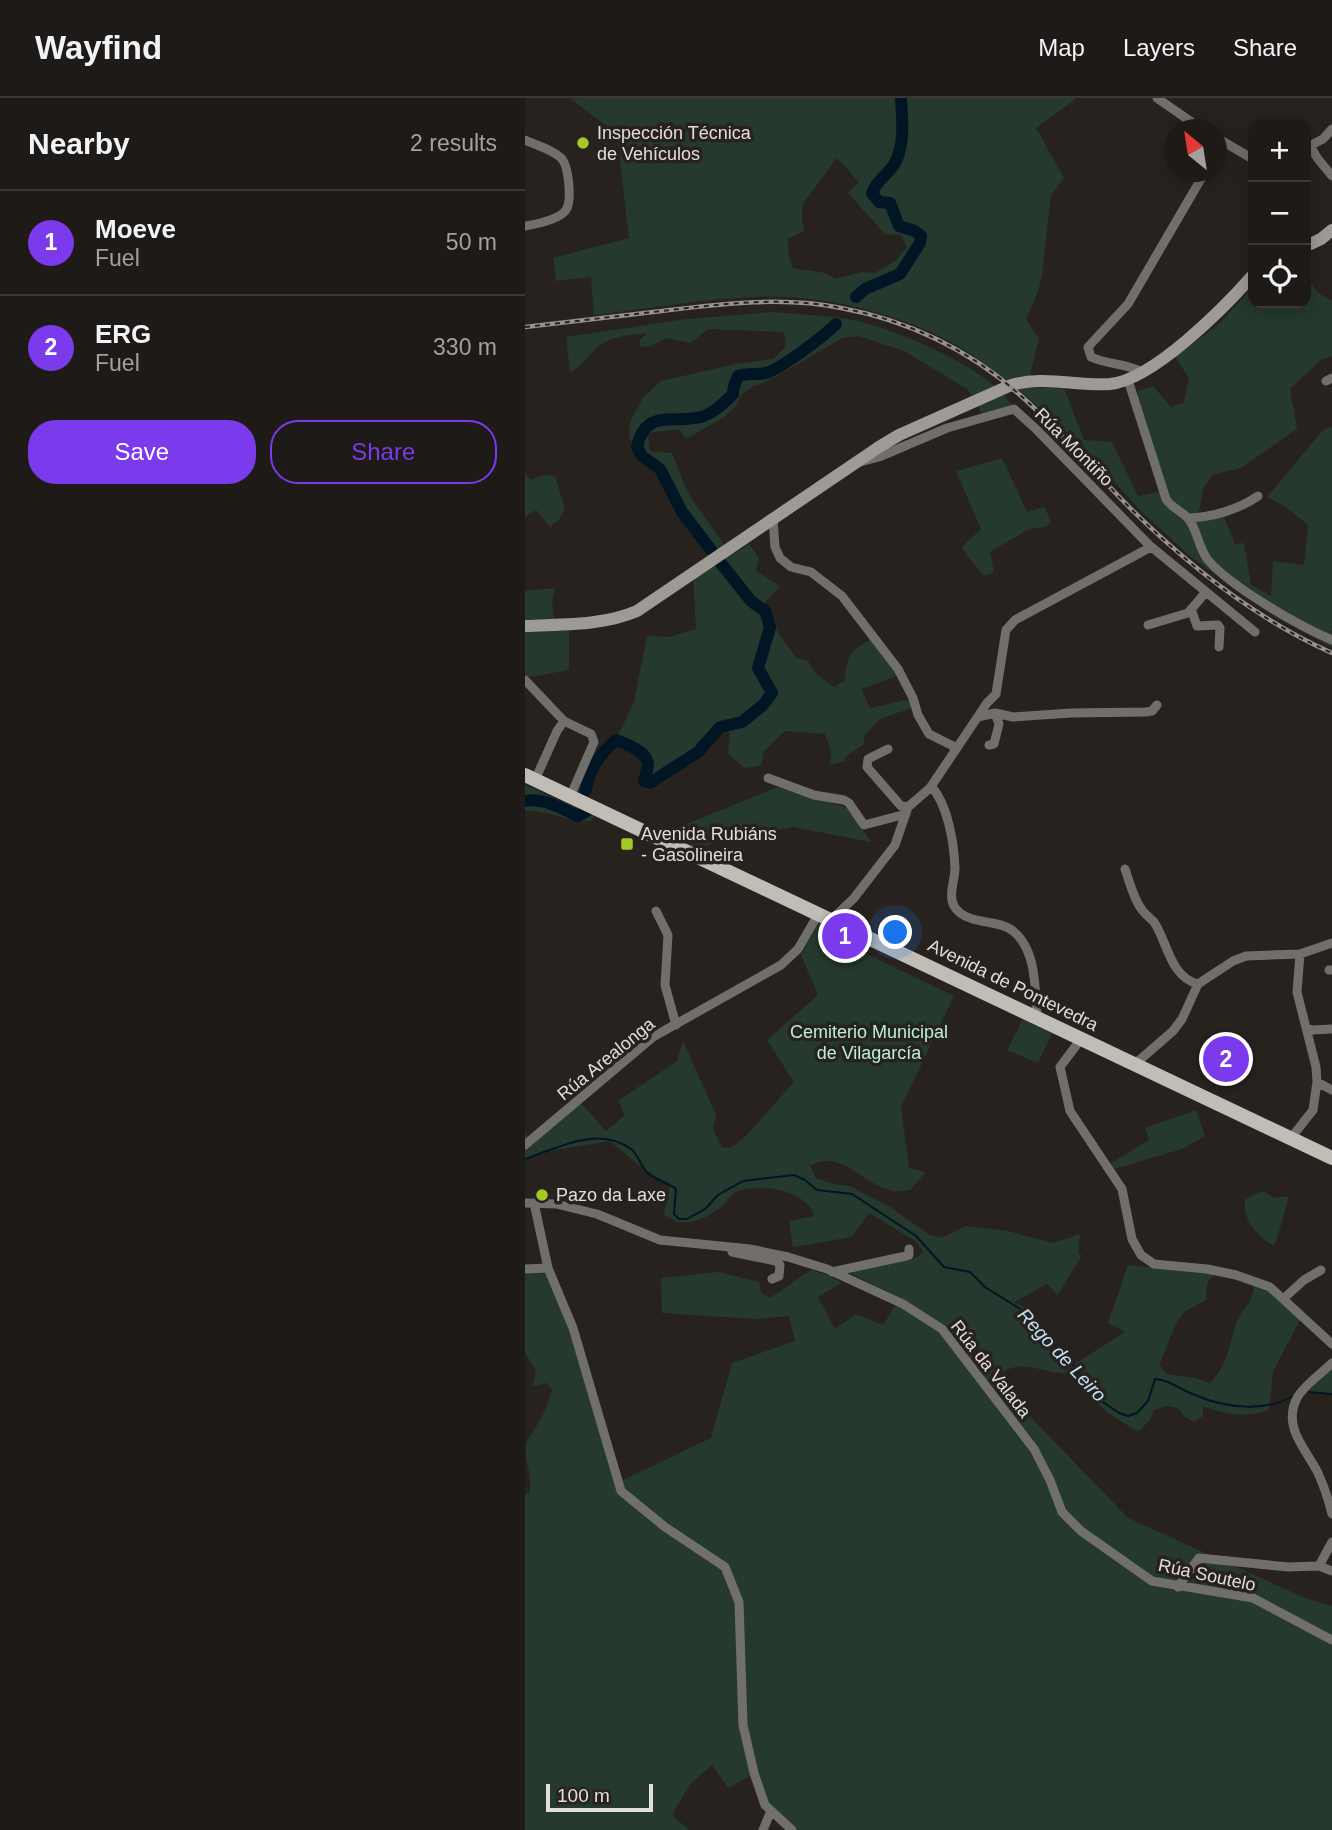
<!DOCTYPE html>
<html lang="en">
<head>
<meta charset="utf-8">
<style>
	:root { --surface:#1e1a17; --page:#262320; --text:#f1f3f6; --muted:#a1a1a1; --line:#3c3836; --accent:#7c3aed }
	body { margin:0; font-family:Arial,sans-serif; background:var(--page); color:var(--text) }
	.controls { position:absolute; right:21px; top:21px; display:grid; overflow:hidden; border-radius:14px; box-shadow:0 4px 18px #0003 }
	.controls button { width:63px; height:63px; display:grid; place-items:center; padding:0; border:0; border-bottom:2px solid var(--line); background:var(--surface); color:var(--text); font:35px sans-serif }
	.compass { position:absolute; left:639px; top:21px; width:63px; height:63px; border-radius:50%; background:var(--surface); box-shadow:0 4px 18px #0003; rotate:330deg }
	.scale { position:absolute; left:21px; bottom:18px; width:107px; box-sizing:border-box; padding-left:7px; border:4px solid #e1ddda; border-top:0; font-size:19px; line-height:24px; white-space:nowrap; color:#e1ddda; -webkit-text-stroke:5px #28221f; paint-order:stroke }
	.you { position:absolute; left:371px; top:835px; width:24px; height:24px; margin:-18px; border:5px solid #fff; border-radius:50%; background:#1a73e8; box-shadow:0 0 0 10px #1a73e833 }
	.badge { display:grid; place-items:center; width:46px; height:46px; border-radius:50%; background:var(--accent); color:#fff; font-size:23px; font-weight:700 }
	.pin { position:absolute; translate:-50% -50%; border:4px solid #fff; box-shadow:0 2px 7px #0006 }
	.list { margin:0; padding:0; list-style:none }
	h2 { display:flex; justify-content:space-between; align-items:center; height:91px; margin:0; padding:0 28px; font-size:30px }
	h2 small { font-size:23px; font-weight:400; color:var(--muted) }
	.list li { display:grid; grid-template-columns:46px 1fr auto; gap:21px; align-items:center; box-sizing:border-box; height:105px; padding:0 28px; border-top:2px solid var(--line) }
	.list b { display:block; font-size:26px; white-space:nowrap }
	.list p { margin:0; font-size:23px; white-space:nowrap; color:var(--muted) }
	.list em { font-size:23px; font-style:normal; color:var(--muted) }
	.actions { display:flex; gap:14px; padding:21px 28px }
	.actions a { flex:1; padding:16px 0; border:2px solid var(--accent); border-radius:28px; text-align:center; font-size:24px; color:var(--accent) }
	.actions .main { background:var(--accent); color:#fff }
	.icon { flex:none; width:38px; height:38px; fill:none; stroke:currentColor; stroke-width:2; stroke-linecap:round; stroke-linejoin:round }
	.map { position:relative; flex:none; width:807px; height:1732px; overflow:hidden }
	header { display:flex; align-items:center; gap:42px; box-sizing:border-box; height:98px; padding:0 35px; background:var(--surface); border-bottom:2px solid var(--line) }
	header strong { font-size:33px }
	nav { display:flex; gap:38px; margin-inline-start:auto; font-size:24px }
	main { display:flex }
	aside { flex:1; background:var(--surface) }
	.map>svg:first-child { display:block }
	.green { fill:#25392e; fill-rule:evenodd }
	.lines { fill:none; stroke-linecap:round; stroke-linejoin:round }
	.stream { stroke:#001625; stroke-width:2 }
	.river { stroke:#001625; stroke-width:12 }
	.street { stroke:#716f6c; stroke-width:9 }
	.secondary { stroke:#9e9b96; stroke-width:12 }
	.primary { stroke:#c0bcb6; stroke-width:14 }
	.rail-casing { stroke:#96918e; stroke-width:4.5 }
	.rail { stroke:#28221f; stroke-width:2; stroke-dasharray:5; stroke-linecap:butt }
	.poi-dot { fill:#a5c823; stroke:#28221f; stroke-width:2.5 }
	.labels { text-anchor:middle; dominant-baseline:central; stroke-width:7; stroke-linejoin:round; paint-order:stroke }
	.poi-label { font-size:18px; fill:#e1ddda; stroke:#28221f; text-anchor:start }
	.street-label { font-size:18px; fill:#e1ddda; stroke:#28221f }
	.park-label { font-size:18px; fill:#b7f2d2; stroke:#28221f }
	.water-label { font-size:19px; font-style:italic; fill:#c2e1f7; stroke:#28221f }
</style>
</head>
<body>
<header>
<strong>Wayfind</strong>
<nav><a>Map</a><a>Layers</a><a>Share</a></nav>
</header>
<main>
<aside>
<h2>Nearby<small>2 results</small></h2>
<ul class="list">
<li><span class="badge">1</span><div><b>Moeve</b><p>Fuel</p></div><em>50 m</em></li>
<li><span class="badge">2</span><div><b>ERG</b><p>Fuel</p></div><em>330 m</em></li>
</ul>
<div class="actions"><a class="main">Save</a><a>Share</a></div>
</aside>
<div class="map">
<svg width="807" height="1732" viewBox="0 0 807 1732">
	<rect width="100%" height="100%" fill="#28221f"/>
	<!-- green -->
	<path class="green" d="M45,0h507l-41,30 28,50 -13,17 -9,79 -4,18 -12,27 13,20 -9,36 5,7 -22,2c-18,-12 -35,-26 -53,-37 -61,-35 -141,-54 -211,-50 -52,3 -104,12 -155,18l-3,-38 -35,4 -3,-23 76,-20 -12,-104zM312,60l22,24 -11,11 37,41 16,1 6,12 -12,14 -20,12 -13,-1 -27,7 -10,-6 -32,-5 -4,-11 -1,-18 16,-8 -2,-12v-14z
		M781,177l11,17 15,9v55l-11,4 -31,29 7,40 -56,39 -29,7 -9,14 -5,28h26l11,27 9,-1 7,42 20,11 2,-35 31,4 4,-40 -22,-18 -19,-10 56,-67 9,-3v203l-2,2 2,1v14l-55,-29 -86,-61 -46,-42 -67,-72 -61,-55h47l20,52 28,2 26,54 24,-5 -25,-81 1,-19 15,-5 18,21 13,-5 5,-24 -14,-21 44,-33 34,-37v16h53z
		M248,214c28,3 58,3 85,9 39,9 140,51 156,88l-31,8 -7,-17 -9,-11 -61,-37 -47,-16 -16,2 -77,44 -12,4 -12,8 -6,12 -12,11 -38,22 -7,-10 -31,4 2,18 22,2 16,40 40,57 7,3 14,-9 10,14 -3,13 24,15 -15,16 11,27 12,18 9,11 11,3 6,11 20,15 11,-7c2,-25 6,-30 28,-42l27,37 -39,14 9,19 40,-9 5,8 -27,9 -9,4 -15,16v8l-20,14 1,3 -15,4 1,-14 -6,-17 -40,-3 -22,21 -1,13 -17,3 -17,-14 2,-20 -4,-8 -10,6 -18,20 -48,31 -6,-2c6,-26 -3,-32 -28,-41l18,-38 13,-66 23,1 26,-8 -3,-55 18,-13 -30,-45 -23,-47 -17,-9 -12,-23 1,-15 13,-24 18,-17 75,-17 37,-5 13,-13 -2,-14 -76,-3 -18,14 -23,-5 -18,9 -9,-1v-6l7,-7c-16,2 -35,3 -48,13 -11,9 -16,20 -29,26l-4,-35 121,-18z
		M477,360l25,54 18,-5 6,16 -6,4 -16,2 -39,23 4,20 -10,4 -16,-19 -6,-10 19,-18 -25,-58z
		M0,375l6,7 12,-5 12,1 10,33 -6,11 -9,7 -14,-17 -11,7z
		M30,490l-3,14 3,22h14v46l-44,8v-87z
		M0,687l69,31v1l-3,4c-20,3 -43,-12 -66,-10z
		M253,689l70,21 23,34 -78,-15 -68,13 -40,12 -31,-15z
		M298,817l38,18 -7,15 100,48 -53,111 8,61 17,4 -16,18c-5,0 -12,2 -17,1 -31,-6 -52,-43 -83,-25l6,12 17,6 17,2 40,21 40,28 12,3 24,-12 42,5 44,12 28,-9 -2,20 4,1 -24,40 -11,-11 -33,18 15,8 44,55 52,-33 -17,-9 20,-58c31,4 60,4 91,6 -11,9 -15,13 -12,28 -7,6 -18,8 -24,15 -11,13 -16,35 -24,51l8,9 29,4 14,5c16,-16 19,-35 25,-56 6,-20 19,-21 19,-46l16,6 32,29 -29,56 -4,38c-22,8 -44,5 -66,-4v10l-9,6 -9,-5 -7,-9 -12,-2 -12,4 -4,10 -12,12 -30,-19 -37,-33 -4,-7c-18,2 -40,-12 -58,-4 -5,2 -10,7 -15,10l134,139 177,80 27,8v224h-541l-26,-25 -11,-31 -26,14 -16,-23 -22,19 -18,31 17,15h-164v-336l4,-1c4,-18 -4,-28 -3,-45 1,-11 8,-17 13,-26 6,-9 9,-21 13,-32l-5,-7 -14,3 3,-16 -11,-17v-84l23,-1 71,214 92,-44 21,-75 63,-22 -6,-25 -33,3 -94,-6 -1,-35 57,-6 41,10 2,11 9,5 41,-28 16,5 15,8 -24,14 17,32 21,-15 27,11 17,-27 -48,-24 4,-4 59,-12 9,-6 -10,-12 -45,-27 -17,24 -59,10 -4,-26 25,-5c-6,-26 -59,-35 -80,-23 -4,3 -7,9 -11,12 -11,10 -29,20 -44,17 -4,-1 -10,-5 -15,-7l6,-31 -23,-12 -37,-31 -67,11 -18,7v-27l6,8 48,-39 27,30 19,-16 -7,-14 59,-40 6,-20 33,74 -3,14 9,18 8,1 16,-12 48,-54 -27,-42 51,-45 -17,-40z
		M498,921l29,15 -14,29 -31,-13z
		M671,1012l9,26 -23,13 -71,21 -3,-5 41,-25 -4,-12z
		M739,1093l9,7 16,-2 -12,43 -4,7c-17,-12 -30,-25 -28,-46l9,-6z
		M807,1265v31l-23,-2z"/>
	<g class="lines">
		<!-- stream -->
		<path class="stream" d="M0,1061c33,-11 73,-34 106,-10 8,6 9,17 16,23 7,8 20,10 29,17l-2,25 5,5h8l18,-10 13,-14 25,-14 51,-6 11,5 12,10 35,4 64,42 28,31 26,5 15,15 40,25 45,49 30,39 19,13 9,3 9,-3 11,-12 7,-22c16,1 25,11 40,16 30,13 71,18 100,0
			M784,1294l23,2"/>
		<!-- river -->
		<path class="river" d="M331,199l9,-8 35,-15 20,-31 1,-7 -6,-5 -16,-5 -9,-23 -11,-1 -7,-9c5,-14 18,-19 24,-32 9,-19 6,-43 5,-63
			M186,452l-29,-38 -22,-43 -18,-13 -5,-9c9,-39 34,-23 64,-30 13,-4 23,-14 32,-23l1,-8 4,-10c10,-3 18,-1 28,-3 15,-4 58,-37 70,-49
			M61,692c2,-19 15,-37 30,-50 10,4 31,11 32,24 0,5 -3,12 -4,17l6,2 48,-31 22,-25 22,-5 21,-17 9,-12 -14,-25 12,-41 -5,-16 -14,-10 -31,-39
			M0,703c19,-4 36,8 53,15l9,-5"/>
		<!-- street -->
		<path class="street" d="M632,0l46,32
			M692,40l36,21
			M0,42c11,5 26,9 35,17 9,7 12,44 6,53 -7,10 -29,14 -41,16
			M785,48l8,13 14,17
			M782,49l16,-8 9,-10
			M617,274c-16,-9 -34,-7 -51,-15l-3,-10 40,-43 77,-132
			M603,282l38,119c6,10 19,13 24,22 8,12 9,28 18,39 23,27 91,66 124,80
			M801,283l6,-3
			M335,364l19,-5 68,-29 67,-19 22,20 113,116 106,87
			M664,420c23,-1 49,-8 69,-22
			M248,421l2,28 5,11 11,9 20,5 31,24 56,73 15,29 5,17 11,19 28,14
			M666,511l6,17 21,-1 2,3 -1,19
			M623,527l40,-12 17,-20
			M0,582l39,41 27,13 3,8 -24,55
			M453,619l17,-4 18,4 58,-4 75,-1 6,-1 5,-6
			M464,647l5,-1 5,-20 -4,-11
			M363,651l-20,10 -1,8 34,39 7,1
			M243,680l46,17 30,5 5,3 15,22 42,-11
			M10,682l22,-49 7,-10
			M406,688c17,19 23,57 24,82 0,12 -7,27 -1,38 6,10 17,13 27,15 10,2 24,3 32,10 24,19 22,59 24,87
			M600,771c5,14 8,29 17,41 4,5 8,8 12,12 14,21 16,55 44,62
			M131,813l12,24 -3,50 11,40
			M307,821l22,-21 41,-53 13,-38 22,-19 57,-85 9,-9 10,-64 9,-10 136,-73
			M804,872h3
			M781,930l7,2 19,-1
			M556,941l-21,28 10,44 52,78 10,50 9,16 13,9 53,5 29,6 34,12 62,57
			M610,966l38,-33 9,-12 16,-35 35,-23 13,-5 54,-2 32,-11
			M792,984l15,8
			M766,1040l22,-28 4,-28 -1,-15 -19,-75 3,-38
			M0,1047l128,-108 128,-72 17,-16 21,-36
			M0,1105l31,1 41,10 63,26 90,9 38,8 39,12 76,35 39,25 92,120 16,31 12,32 19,19 71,50 101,17 79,42
			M9,1105l14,65 25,60 48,163 44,36 60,40 14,35 4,123 11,48 11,32 27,25
			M207,1154l44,9 4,4 -1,11 -7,3
			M0,1171l23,-1
			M307,1174l74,-16 3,-1v-6
			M758,1201l21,-19 17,-10
			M807,1265c-11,11 -28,22 -35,35 -15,29 9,51 21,75 5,11 11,29 14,41
			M794,1468l13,5
			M653,1489l21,-29 89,9 31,-1 13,-24
			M238,1732l8,-19"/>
		<!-- secondary -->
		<path class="secondary" d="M781,148l15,-7 11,-9
			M0,528c38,-2 77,0 112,-15l242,-164 20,-12 110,-49c31,-11 68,0 101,-2 43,-4 115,-77 143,-109"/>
		<!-- primary -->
		<path class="primary" d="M0,677l807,383"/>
		<!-- rail casing -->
		<g class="rail-casing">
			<path id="rail" d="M0,229c46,-5 91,-11 137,-16 58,-7 121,-15 179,-3 66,12 129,42 179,87 40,35 73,76 111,114 59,58 125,110 201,144"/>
		</g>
		<!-- rail -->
		<use href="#rail" class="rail"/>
	</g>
	<!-- markers -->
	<g class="poi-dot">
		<circle cx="58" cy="45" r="7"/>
		<rect x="95" y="739" width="14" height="14" rx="3.5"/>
		<circle cx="17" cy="1097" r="7"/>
	</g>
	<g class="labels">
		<!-- poi labels -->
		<g class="poi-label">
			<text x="72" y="35">Inspección Técnica<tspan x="72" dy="21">de Vehículos</tspan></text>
			<text x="116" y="736">Avenida Rubiáns<tspan x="116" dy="21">- Gasolineira</tspan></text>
			<text x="31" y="1097">Pazo da Laxe</text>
		</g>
		<!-- street labels -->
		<g class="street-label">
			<text transform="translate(549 349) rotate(45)">Rúa Montiño</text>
			<text transform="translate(488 887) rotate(26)">Avenida de Pontevedra</text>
			<text transform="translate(81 961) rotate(-39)">Rúa Arealonga</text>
			<text transform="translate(466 1271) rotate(52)">Rúa da Valada</text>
			<text transform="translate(682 1477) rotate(12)">Rúa Soutelo</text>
		</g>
		<!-- park labels -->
		<g class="park-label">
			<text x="344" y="934">Cemiterio Municipal<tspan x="344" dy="21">de Vilagarcía</tspan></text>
		</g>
		<!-- water labels -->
		<g class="water-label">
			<text transform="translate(537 1257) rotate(47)">Rego de Leiro</text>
		</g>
	</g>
</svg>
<div class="controls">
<button>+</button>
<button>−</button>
<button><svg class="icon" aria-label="locate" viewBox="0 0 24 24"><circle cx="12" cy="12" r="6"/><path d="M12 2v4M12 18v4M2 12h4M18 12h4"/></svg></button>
</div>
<svg class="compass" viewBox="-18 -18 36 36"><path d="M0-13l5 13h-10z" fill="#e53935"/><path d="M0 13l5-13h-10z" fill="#a1a1a1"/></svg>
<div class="scale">100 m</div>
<div class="you"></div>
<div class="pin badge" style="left:320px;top:838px">1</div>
<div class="pin badge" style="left:701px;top:961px">2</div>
</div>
</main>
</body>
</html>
